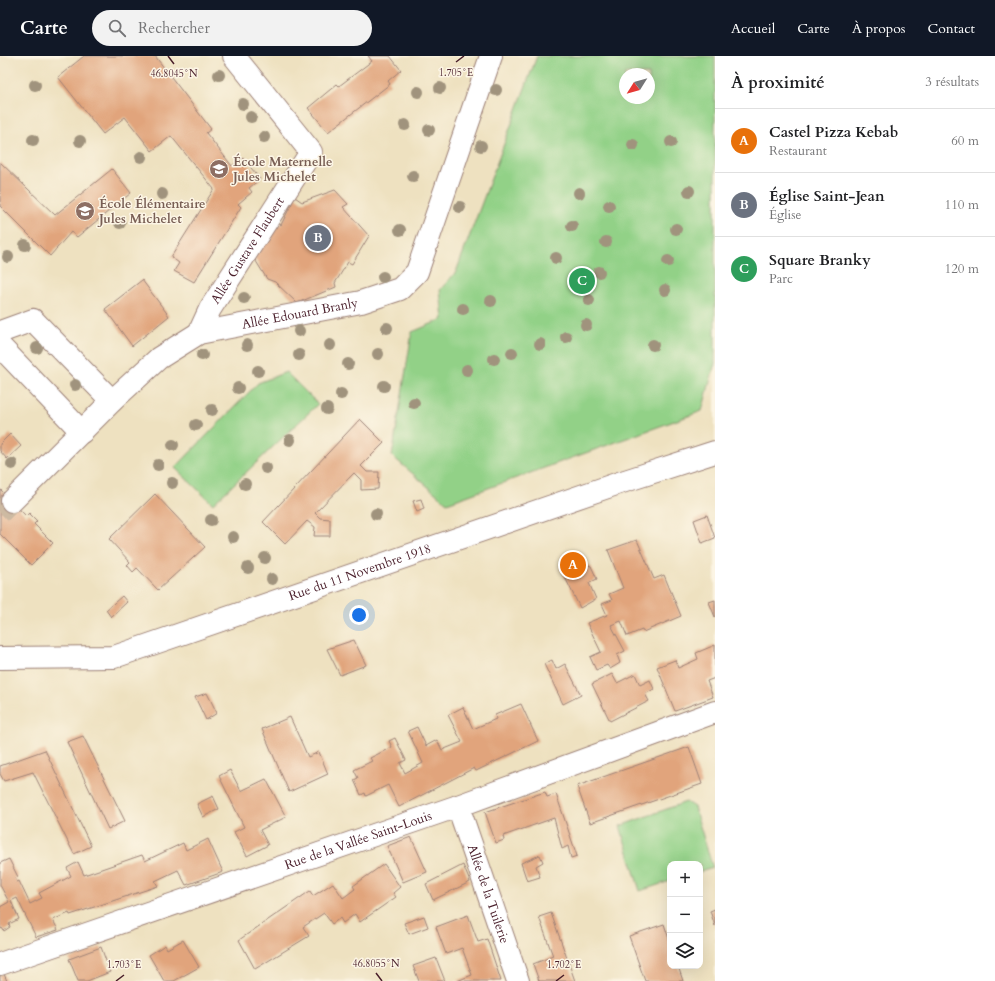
<!DOCTYPE html>
<html lang="fr">
<head>
<meta charset="utf-8">
<style>
	:root { --surface:#fff; --page:#f2f2f2; --text:#202124; --muted:#757577; --line:#e0e0e0; --accent:#111827 }
	body { margin:0; font-family:Cardo,serif; background:var(--page); color:var(--text) }
	.controls { position:absolute; right:12px; bottom:12px; display:grid; overflow:hidden; border-radius:8px; box-shadow:0 4px 16px #0002 }
	.controls button { width:36px; height:36px; display:grid; place-items:center; padding:0; border:0; border-bottom:1px solid var(--line); background:var(--surface); color:var(--text); font:20px sans-serif }
	.compass { position:absolute; left:619px; top:12px; width:36px; height:36px; border-radius:50%; background:var(--surface); box-shadow:0 4px 16px #0002; rotate:233deg }
	.you { position:absolute; left:359px; top:559px; width:14px; height:14px; margin:-10px; border:3px solid #fff; border-radius:50%; background:#1a73e8; box-shadow:0 0 0 6px #1a73e833 }
	.badge { display:grid; place-items:center; width:26px; height:26px; border-radius:50%; background:var(--accent); color:#fff; font-size:13px; font-weight:700 }
	.pin { position:absolute; translate:-50% -50%; border:2px solid #fff; box-shadow:0 1px 4px #0006 }
	.list { margin:0; padding:0; list-style:none }
	h2 { display:flex; justify-content:space-between; align-items:center; height:52px; margin:0; padding:0 16px; font-size:17px }
	h2 small { font-size:13px; font-weight:400; color:var(--muted) }
	.list li { display:grid; grid-template-columns:26px 1fr auto; gap:12px; align-items:center; box-sizing:border-box; height:64px; padding:0 16px; border-top:1px solid var(--line) }
	.list b { display:block; font-size:15px; white-space:nowrap }
	.list p { margin:0; font-size:13px; white-space:nowrap; color:var(--muted) }
	.list em { font-size:13px; font-style:normal; color:var(--muted) }
	.icon { flex:none; width:22px; height:22px; fill:none; stroke:currentColor; stroke-width:2; stroke-linecap:round; stroke-linejoin:round }
	.map { position:relative; flex:none; width:715px; height:925px; overflow:hidden }
	header { display:flex; align-items:center; gap:24px; box-sizing:border-box; height:56px; padding:0 20px; background:var(--accent); color:#fff }
	header strong { font-size:19px }
	nav { display:flex; gap:22px; margin-inline-start:auto; font-size:14px }
	.search { width:280px; height:36px; background:var(--page); display:flex; align-items:center; gap:10px; box-sizing:border-box; padding:0 14px; border-radius:22px; color:var(--muted); font-size:15px }
	main { display:flex }
	aside { flex:1; background:var(--surface) }
	.map>svg:first-child { display:block }
	.green { fill:#92d187; stroke:#6e7859; fill-rule:evenodd }
	.building { fill:#e1a47b }
	.lines { fill:none; stroke-linecap:round; stroke-linejoin:round }
	.minor-tunnel { stroke:#cdbaa2; stroke-width:22; stroke-dasharray:22 11; stroke-linecap:butt }
	.minor-casing { stroke:#9c8076; stroke-width:24 }
	.minor { stroke:#fff; stroke-width:22 }
	.tree { fill:#a0937d }
	.ticks { fill:none; stroke:#4a1f2b; stroke-width:1.5 }
	.labels { text-anchor:middle; dominant-baseline:central; stroke-width:3; stroke-linejoin:round; paint-order:stroke }
	.education-label { font-size:13px; font-weight:bold; fill:#785e54; stroke:#fcf5e5; text-anchor:start }
	.street-label { font-size:13px; fill:#4a1f2b; stroke:#fcf5e5 }
	.ticks-label { font-size:10px; text-anchor:middle; fill:#4a1f2b; stroke:#fcf5e5; stroke-width:3; stroke-linejoin:round; paint-order:stroke }
</style>
</head>
<body>
<header>
<strong>Carte</strong>
<div class="search"><svg class="icon" aria-label="search" viewBox="0 0 24 24"><circle cx="10" cy="10" r="6"/><path d="M15 15l6 6"/></svg>Rechercher</div>
<nav><a>Accueil</a><a>Carte</a><a>À propos</a><a>Contact</a></nav>
</header>
<main>
<div class="map">
<svg width="715" height="925" viewBox="0 0 715 925">
	<rect width="100%" height="100%" fill="#fcf5e5"/>
	<filter id="ink" filterUnits="userSpaceOnUse"><feTurbulence type="fractalNoise" baseFrequency=".025" numOctaves="2"/><feDisplacementMap in="SourceGraphic" scale="8" xChannelSelector="R" yChannelSelector="G"/><feConvolveMatrix kernelMatrix="1 2 1 2 8 2 1 2 1" color-interpolation-filters="sRGB"/></filter>
	<filter id="wash" filterUnits="userSpaceOnUse"><feTurbulence type="fractalNoise" baseFrequency=".012" numOctaves="4" result="noise"/><feDisplacementMap in="SourceGraphic" scale="16" xChannelSelector="R" yChannelSelector="G"/><feGaussianBlur stdDeviation="0.9" result="paint"/><feColorMatrix in="noise" values="0 0 0 0 0 0 0 0 0 0 0 0 0 0 0 0 0 1.4 0 .05"/><feComposite in="paint" operator="in"/></filter>
	<g filter="url(#wash)">
		<rect width="100%" height="100%" fill="#eee1c0"/>
		<!-- green -->
		<path class="green" d="M537,0h178v307l-13,48 -255,92 -55,-47 20,-124 31,-13 -3,-29 16,-18zM625,18h24v24h-24z
			M286,316l32,32 -105,100 -38,-36 83,-85z
			M686,746l8,5 19,61 -13,4v-8h-30v17l-30,10 -20,-65z"/>
		<g id="blocks">
			<!-- building -->
			<path class="building" d="M84,0h71l56,73 -5,4 26,33 11,-8 17,21 -11,9 3,4 -14,12 3,3 -47,75 -20,-11 5,-8 -8,-6 43,-68 -43,-53 -19,15 -27,-34 -22,17 -45,-57z
				M368,0h22l11,14 -13,11 2,3 -62,48 -20,-24 29,-24 2,2 33,-25z
				M0,106l55,53 57,-46 19,24 -54,44 -6,-5 -21,24 -50,-50z
				M335,134l13,14 -5,3 26,29 -17,28 -4,-2 -13,21 1,4 -39,16 -22,-21 -8,-3 -13,-21 21,-36 6,3 14,-28 7,5z
				M142,224l27,36 -37,30 -27,-37z
				M360,363l24,24 -23,23 6,6h12l-1,17 -17,1v-10l-7,-7 -39,40 5,5 10,1v17h-16l1,-9 -8,-6 -22,23 -22,-22z
				M10,378l11,12 -14,13 -7,-8v-7z
				M0,433l26,27 3,-3 8,8 -3,3 19,19 -22,22 -31,-31z
				M155,438l50,53 -47,43 -21,-22 -4,4 -6,-7 3,-3 -21,-23z
				M421,443l3,10 -7,3 -4,-11z
				M707,459l8,23 -13,5 -8,-23z
				M637,484l17,39 10,-4 17,41 -38,16 -1,-2 -15,6 -6,-15 -10,4 14,26 -8,4 3,8 -10,6 -3,-4 -11,5 -6,-13 11,-5 -14,-29 20,-8 -5,-11 10,-4 -3,-6 14,-6 -15,-38z
				M578,505l13,5 6,13 -8,4 7,16 -16,9 -20,-41z
				M122,540l5,6 -16,15 -5,-7z
				M715,544v17l-6,-15z
				M354,584l12,25 -26,10 -13,-26z
				M715,589v33l-8,3 6,16 -38,14 -18,-44 18,-7 3,8 20,-9 -2,-6z
				M552,604l4,9 9,-5 16,31 -18,9 -19,-40z
				M612,618l5,9 18,-9 5,11 10,-5 4,9 -9,5 4,7 -39,20 -18,-37z
				M207,637l10,20 -11,7 -11,-23z
				M521,648l17,37 -62,30 -2,-3 -75,39 -11,-22 -22,11 -1,-3 -4,2 -7,-15 4,-2 -4,-8 18,-9 -2,-3 22,-11 -3,-6 6,-3 11,22 -6,3 5,10 18,-10 -15,-32 9,-4 9,19 11,-6 5,10 20,-8 -14,-27 15,-8 10,22 23,-10 -1,-4z
				M290,661l18,40 11,-5 9,22 -39,18 -27,-63z
				M83,680l42,85 -17,8 -41,-87z
				M689,691l13,37 -112,39 -13,-37z
				M45,694l46,96 -17,8 -41,-82 -29,9 -4,-7v-8z
				M230,714l11,21 25,-12 20,38 -26,13 8,15 -21,11 -13,-24 10,-5 -25,-51z
				M545,736l2,5 9,-3 21,62 -6,2 -3,-12 -6,3 -8,-31 -51,18 1,4 -8,3 -11,-31z
				M213,740l6,13 -16,8 -6,-13z
				M411,781l16,35 -24,10 -16,-36z
				M208,783l15,33 -37,13 -8,-15 -23,11 3,5 -88,29 -1,-2 -16,7 5,10 -22,7 -19,-39 -6,3 8,18 -10,5 1,3 -6,4 -2,-3 -2,1v-22l9,-5 -9,-17v-22l9,-4 9,18 -3,1 2,4 2,-1 11,23 12,-6 -3,-5 32,-17 -4,-8 11,-6 6,13 58,-20 3,6 38,-18 3,7z
				M540,799l3,7 -7,4 4,11 -13,4 -6,-18z
				M384,808l16,23 -7,6 3,4 -36,25 -5,-8 -12,9 -3,-5 -8,6 -8,-11 -21,14 6,9 -54,33 -16,-29 71,-49 3,5 20,-13 10,15 12,-9 -2,-3z
				M463,809l7,17 -37,18 -7,-16z
				M715,853v17l-5,-15z
				M551,857l24,68h-36l-6,-17 20,-8 -14,-39z
				M468,859l10,27 9,-3 14,42h-44l15,-6 -10,-27 -16,6 -10,-27z
				M424,860l4,11 -19,7 -5,-11z
				M664,868l6,18v24h8l5,15h-38l-16,-45z
				M183,884l16,27 -25,14h-10l-15,-26 16,-10 2,4z
				M101,891l9,25 -23,9h-9l-9,-22z
				M436,902l9,23h-26l-6,-15z
				M4,918l3,7h-7v-6z"/>
		</g>
	</g>
	<g filter="url(#ink)">
		<use href="#blocks" fill-opacity="0" stroke="#9c8076" stroke-width="1"/>
		<g class="lines">
			<!-- minor-tunnel -->
			<path class="minor-tunnel" d="M0,457l12,-12"/>
			<!-- minor casing -->
			<g class="minor-casing">
				<g id="minor">
					<path d="M0,276l33,-12 79,81"/>
					<path id="s1" d="M199,277l11,-24 101,-157 -77,-96"/>
					<path d="M0,290l82,86"/>
					<path id="s2" d="M12,445l100,-100 47,-43 40,-25 162,-31 39,-13 17,-17 74,-216"/>
					<path id="s3" d="M0,602l114,-1 508,-175 93,-30"/>
					<path id="s4" d="M458,750l60,175"/>
					<path id="s5" d="M0,908l458,-158 257,-94"/>
				</g>
			</g>
			<!-- minor -->
			<use href="#minor" class="minor"/>
		</g>
		<!-- trees -->
		<g class="tree">
			<circle cx="219" cy="19" r="6"/>
			<circle cx="35" cy="29" r="6"/>
			<circle cx="440" cy="32" r="6"/>
			<circle cx="496" cy="34" r="6"/>
			<circle cx="418" cy="36" r="6"/>
			<circle cx="243" cy="48" r="6"/>
			<circle cx="251" cy="61" r="6"/>
			<circle cx="405" cy="69" r="6"/>
			<circle cx="429" cy="74" r="6"/>
			<circle cx="264" cy="81" r="6"/>
			<circle cx="33" cy="84" r="6"/>
			<circle cx="80" cy="85" r="6"/>
			<circle cx="671" cy="86" r="6"/>
			<circle cx="633" cy="89" r="6"/>
			<circle cx="481" cy="90" r="6"/>
			<circle cx="141" cy="101" r="6"/>
			<circle cx="413" cy="120" r="6"/>
			<circle cx="689" cy="135" r="6"/>
			<circle cx="579" cy="137" r="6"/>
			<circle cx="162" cy="138" r="6"/>
			<circle cx="609" cy="150" r="6"/>
			<circle cx="460" cy="151" r="6"/>
			<circle cx="120" cy="167" r="6"/>
			<circle cx="572" cy="170" r="6"/>
			<circle cx="676" cy="173" r="6"/>
			<circle cx="400" cy="174" r="6"/>
			<circle cx="606" cy="186" r="6"/>
			<circle cx="25" cy="189" r="6"/>
			<circle cx="8" cy="201" r="6"/>
			<circle cx="556" cy="202" r="6"/>
			<circle cx="668" cy="205" r="6"/>
			<circle cx="599" cy="216" r="6"/>
			<circle cx="383" cy="221" r="6"/>
			<circle cx="665" cy="234" r="6"/>
			<circle cx="244" cy="242" r="6"/>
			<circle cx="589" cy="244" r="6"/>
			<circle cx="491" cy="245" r="6"/>
			<circle cx="463" cy="253" r="6"/>
			<circle cx="586" cy="269" r="6"/>
			<circle cx="387" cy="272" r="6"/>
			<circle cx="299" cy="275" r="6"/>
			<circle cx="566" cy="281" r="6"/>
			<circle cx="540" cy="288" r="6"/>
			<circle cx="247" cy="289" r="6"/>
			<circle cx="330" cy="289" r="6"/>
			<circle cx="653" cy="289" r="6"/>
			<circle cx="37" cy="292" r="6"/>
			<circle cx="512" cy="297" r="6"/>
			<circle cx="378" cy="298" r="6"/>
			<circle cx="202" cy="299" r="6"/>
			<circle cx="299" cy="299" r="6"/>
			<circle cx="494" cy="303" r="6"/>
			<circle cx="348" cy="308" r="6"/>
			<circle cx="467" cy="314" r="6"/>
			<circle cx="258" cy="315" r="6"/>
			<circle cx="75" cy="329" r="6"/>
			<circle cx="384" cy="330" r="6"/>
			<circle cx="238" cy="332" r="6"/>
			<circle cx="341" cy="338" r="6"/>
			<circle cx="414" cy="347" r="6"/>
			<circle cx="327" cy="353" r="6"/>
			<circle cx="212" cy="354" r="6"/>
			<circle cx="196" cy="369" r="6"/>
			<circle cx="290" cy="384" r="6"/>
			<circle cx="173" cy="389" r="6"/>
			<circle cx="12" cy="408" r="6"/>
			<circle cx="158" cy="409" r="6"/>
			<circle cx="266" cy="412" r="6"/>
			<circle cx="172" cy="427" r="6"/>
			<circle cx="245" cy="428" r="6"/>
			<circle cx="376" cy="458" r="6"/>
			<circle cx="211" cy="464" r="6"/>
			<circle cx="233" cy="481" r="6"/>
			<circle cx="265" cy="502" r="6"/>
			<circle cx="248" cy="512" r="6"/>
			<circle cx="272" cy="523" r="6"/>
		</g>
	</g>
	<!-- ticks -->
	<path class="ticks" d="M168,0l6,8M456,6l8,-6M376,917l6,8M116,925l8,-6M556,925l8,-6"/>
	<!-- icons -->
	<defs>
		<g id="school-disc" transform="scale(1)"><circle r="9.5" fill="#8d6e63" stroke="#fcf5e5"/><path d="M0-5L7-2L0 1L-7-2ZM-4 1L0 2.5L4 1V4Q0 6-4 4Z" fill="#fff"/></g>
	</defs>
	<g fill-rule="evenodd">
		<use href="#school-disc" x="219" y="113"/>
		<use href="#school-disc" x="85" y="155"/>
	</g>
	<g class="labels">
		<!-- education labels -->
		<g class="education-label">
			<text x="233" y="106">École Maternelle<tspan x="233" dy="15">Jules Michelet</tspan></text>
			<text x="99" y="148">École Élémentaire<tspan x="99" dy="15">Jules Michelet</tspan></text>
		</g>
		<!-- street labels -->
		<g class="street-label">
			<text stroke="none"><textPath href="#s1" startOffset="96">Allée Gustave Flaubert</textPath></text>
			<text stroke="none"><textPath href="#s2" startOffset="355">Allée Edouard Branly</textPath></text>
			<text stroke="none"><textPath href="#s3" startOffset="374">Rue du 11 Novembre 1918</textPath></text>
			<text stroke="none"><textPath href="#s5" startOffset="379">Rue de la Vallée Saint-Louis</textPath></text>
			<text stroke="none"><textPath href="#s4" startOffset="93">Allée de la Tuilerie</textPath></text>
		</g>
	</g>
	<g class="ticks-label">
		<text x="456" y="20">1.705°E</text>
		<text x="174" y="21">46.8045°N</text>
		<text x="376" y="911">46.8055°N</text>
		<text x="124" y="912">1.703°E</text>
		<text x="564" y="912">1.702°E</text>
	</g>
</svg>
<div class="controls">
<button>+</button>
<button>−</button>
<button><svg class="icon" aria-label="layers" viewBox="0 0 24 24"><path d="M12 4l9 5-9 5-9-5zM3 14l9 5 9-5"/></svg></button>
</div>
<svg class="compass" viewBox="-18 -18 36 36"><path d="M0-13l5 13h-10z" fill="#e53935"/><path d="M0 13l5-13h-10z" fill="#757577"/></svg>
<div class="you"></div>
<div class="pin badge" style="left:573px;top:509px;background:#e8710a">A</div>
<div class="pin badge" style="left:318px;top:182px;background:#6b7280">B</div>
<div class="pin badge" style="left:582px;top:225px;background:#2e9e5b">C</div>
</div>
<aside>
<h2>À proximité<small>3 résultats</small></h2>
<ul class="list">
<li><span class="badge" style="background:#e8710a">A</span><div><b>Castel Pizza Kebab</b><p>Restaurant</p></div><em>60 m</em></li>
<li><span class="badge" style="background:#6b7280">B</span><div><b>Église Saint-Jean</b><p>Église</p></div><em>110 m</em></li>
<li><span class="badge" style="background:#2e9e5b">C</span><div><b>Square Branky</b><p>Parc</p></div><em>120 m</em></li>
</ul>
</aside>
</main>
</body>
</html>
